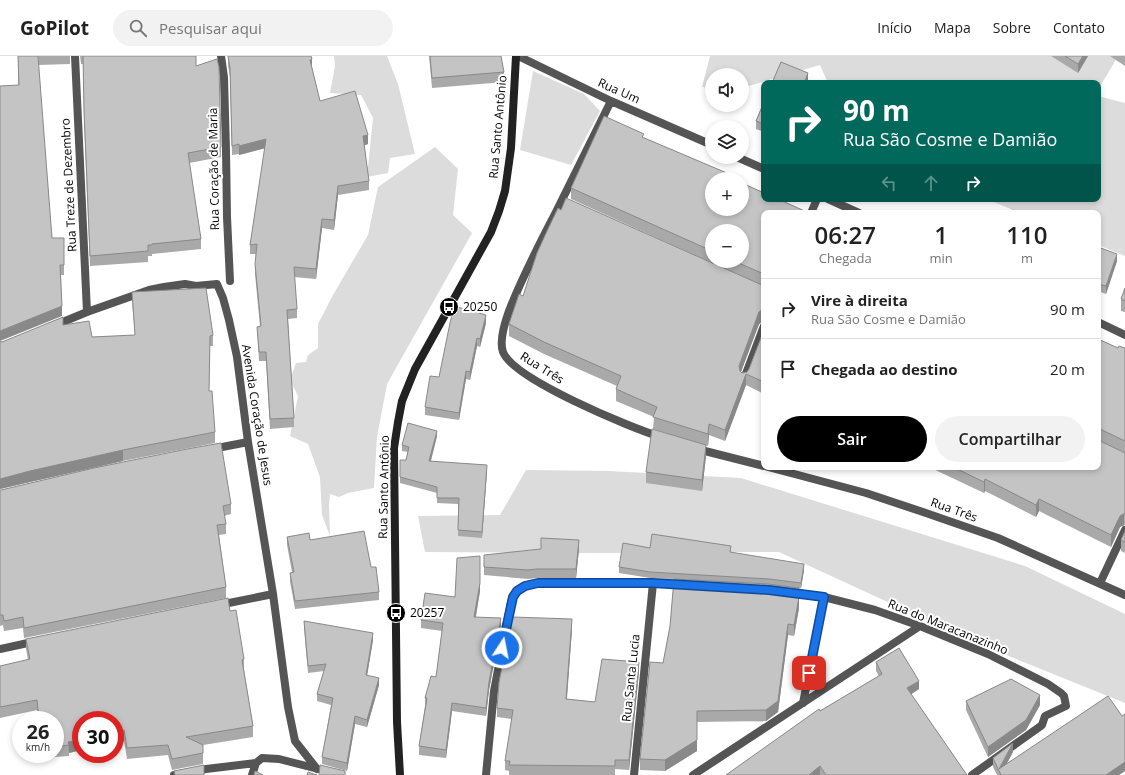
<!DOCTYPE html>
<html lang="pt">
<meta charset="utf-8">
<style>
body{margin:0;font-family:"Open Sans",sans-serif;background:#f2f2f2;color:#222;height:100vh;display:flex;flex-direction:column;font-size:15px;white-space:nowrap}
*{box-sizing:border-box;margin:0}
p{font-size:13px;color:#767676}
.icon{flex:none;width:22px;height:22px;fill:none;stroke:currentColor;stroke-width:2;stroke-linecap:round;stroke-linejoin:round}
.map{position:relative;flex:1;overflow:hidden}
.panel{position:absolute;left:761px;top:154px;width:340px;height:260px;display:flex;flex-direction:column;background:#fff;border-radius:8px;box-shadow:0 2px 6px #0003}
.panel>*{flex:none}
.hud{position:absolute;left:761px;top:24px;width:340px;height:122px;border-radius:8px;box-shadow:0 2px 6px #0003;background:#00695c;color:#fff;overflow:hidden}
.tools{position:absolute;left:705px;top:12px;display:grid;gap:8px}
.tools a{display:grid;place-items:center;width:44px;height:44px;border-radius:50%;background:#fff;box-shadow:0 2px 6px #0003;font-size:20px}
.speed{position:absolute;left:12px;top:655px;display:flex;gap:8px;font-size:20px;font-weight:700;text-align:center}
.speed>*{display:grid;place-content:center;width:52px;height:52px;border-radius:50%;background:#fff;box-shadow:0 2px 6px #0003;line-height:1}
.speed small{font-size:10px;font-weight:400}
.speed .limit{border:6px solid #d22;background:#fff;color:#111}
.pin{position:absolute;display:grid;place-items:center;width:34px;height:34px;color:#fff;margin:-17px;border-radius:8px;box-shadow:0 2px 6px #0006}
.me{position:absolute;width:44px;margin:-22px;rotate:11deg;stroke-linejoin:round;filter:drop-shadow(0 0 3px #0008)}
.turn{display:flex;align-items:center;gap:14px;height:84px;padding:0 16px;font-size:18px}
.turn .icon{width:52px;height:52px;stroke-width:2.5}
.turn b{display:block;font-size:28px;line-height:34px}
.lanes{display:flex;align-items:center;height:38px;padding:0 16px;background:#0003;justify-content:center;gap:20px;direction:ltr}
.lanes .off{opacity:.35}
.eta{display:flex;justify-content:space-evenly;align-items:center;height:68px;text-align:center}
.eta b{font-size:24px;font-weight:600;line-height:28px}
.cta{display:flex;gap:8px;margin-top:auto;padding:8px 16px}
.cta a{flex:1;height:46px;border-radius:24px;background:#000;color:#fff;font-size:16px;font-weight:600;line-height:46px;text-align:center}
.cta a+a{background:#f2f2f2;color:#222}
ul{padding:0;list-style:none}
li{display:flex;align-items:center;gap:12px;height:60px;padding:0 16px;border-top:1px solid #e0e0e0}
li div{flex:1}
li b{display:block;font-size:15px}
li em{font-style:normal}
header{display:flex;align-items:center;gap:24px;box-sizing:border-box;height:56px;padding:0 20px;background:#fff;border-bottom:1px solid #e0e0e0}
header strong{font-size:19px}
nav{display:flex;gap:22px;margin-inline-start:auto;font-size:14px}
.search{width:280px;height:36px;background:#f2f2f2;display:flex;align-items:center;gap:10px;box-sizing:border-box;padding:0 14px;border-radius:22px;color:#767676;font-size:15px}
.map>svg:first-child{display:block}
</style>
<header>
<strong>GoPilot</strong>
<div class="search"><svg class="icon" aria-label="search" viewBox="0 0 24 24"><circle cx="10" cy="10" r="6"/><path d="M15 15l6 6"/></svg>Pesquisar aqui</div>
<nav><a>Início</a><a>Mapa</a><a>Sobre</a><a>Contato</a></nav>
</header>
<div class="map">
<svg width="1125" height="719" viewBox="0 0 1125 719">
<rect width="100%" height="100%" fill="#fff"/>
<path fill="#dcdcdc" d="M334 0H387L398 28 415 98 390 102 388 117 367 121 373 62 361 39 330 37 335 10Z
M710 0H1118L1098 34V27H828L820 9 742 32V19H712V32L702 31Z
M533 15 584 38 600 55 571 109 520 94Z
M1098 40 1125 47V200L1098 189V157H1020L987 143H1098Z
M435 91 458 113 453 159 472 177 387 328 377 381 374 432 348 437 339 441 330 438 329 449 330 480 322 459 320 421 308 388 290 380 298 340 290 324 296 307 306 306 308 299 318 292V268L333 239 368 179 378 131Z
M526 414 609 415 741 422 1025 510 1125 558V647L979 588 779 496 603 497 425 496 418 460 500 459Z"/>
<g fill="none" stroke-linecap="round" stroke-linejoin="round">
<path stroke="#555" stroke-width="8" d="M75 0 87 256
M221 0 224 21 226 95 227 161 230 225
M518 0 611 45 712 89
M611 45C593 82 574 119 556 156 539 189 522 221 509 255 505 266 499 285 503 296 513 323 631 372 661 381
M737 101 764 113
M828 143 859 157
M811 157 817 143
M1098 266 1125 279
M53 270 87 256 149 234 164 231 185 228 196 230 217 228 223 242 229 264 237 301 248 386 273 538 288 651 295 685 317 713
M744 323 764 270
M212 393 248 386
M697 393 764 410
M768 411 866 437 923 456 998 482 1125 539
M1100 527 1125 474
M788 537 824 541 875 554 920 570 988 598 1048 628 1061 637 1064 640 1066 650 1045 660 1042 669 1038 672 972 719
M219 549 273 538
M0 593 37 585
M803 647 824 541
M174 719 206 713 256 707 262 702 279 703 318 713
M252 719 256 707
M486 719 494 635 511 546C517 532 524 529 537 527H653L685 529
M634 719 653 527
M693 719 920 570"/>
<path stroke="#222" stroke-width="8" d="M400 719 397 666 394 392 398 366 402 345 415 313 491 176 499 155 505 135 511 92 516 0"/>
</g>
<path fill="#a9a9a9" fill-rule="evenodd" d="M18 0H70V8L38 9 52 182H64V219H61L62 260 18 29Z
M80 0H196V10L221 91V101L189 107 201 183V193L152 198V200H148V206L90 210 84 65 83 8H81Z
M228 0 312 12 320 45 368 88 364 89 369 125V134L338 139 334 174 322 172 316 223 294 221 297 253V262L288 263 294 362V371L270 373 266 305H259L257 271 260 270 255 218 256 198H250V189L265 92 239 99V98L232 99 230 21 228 10Z
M429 0H501L504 16V26L432 32Z
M1051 0H1088L1078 17Z
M1110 0H1125V10Z
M764 46V76L756 73V65Z
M644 82 743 128 764 157V265H763L759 268 741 316 742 317 747 316 749 313 764 274V338L746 329 725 385 709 379 708 390 653 373 654 361 616 345V333L617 330 544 298 509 280V268L523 240 763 230 571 143V132ZM712 175 742 205H712Z
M1098 191 1117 205 1106 238 1098 235Z
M1125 232V256L1121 255V243Z
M132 236 213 279V290H210L209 335 215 376V387L123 405 30 426 0 433 2 286 63 269 92 281 135 279 132 246Z
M486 267 480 291 477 290 470 324 466 323 459 364 425 359V351L439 321Z
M1098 283 1118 292H1125V469L1120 471 1111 491 1039 455 1036 461 985 435 984 437 929 411H1098ZM1099 385H1100L1124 397 1123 396Z
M437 380 431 405 487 415 482 482 458 480V448L437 447V437L400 427V404H406L408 396 402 395V389Z
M706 400 702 435 646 427V416Z
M918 411H926L924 414Z
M0 434 231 448V458L224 460 226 468V478L219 479 226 531V542L24 582 23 572 4 575 3 569 0 570Z
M1125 475V502V497L1121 495V484Z
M287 481 371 511 379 536V544L295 553 290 525V517L292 516 287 489Z
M650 492 731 496 804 514 801 532H799V552L794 580 788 579 778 656 766 665 697 666V695L665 715 640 714V703L663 607 670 570 674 523 650 522 619 517V511Z
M579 493 576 522H537L528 523 484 519V499Z
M480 535 476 561 501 570 489 634 486 660 452 655 446 702 419 699V690L425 650V642L436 621 442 575 421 572V564L455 541Z
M230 555 244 603V614L253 670V681L203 689V708L172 714 168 699 127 703 124 685 115 687V664H81V694L69 697V700L41 702 40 698H55V664H38L37 654 0 662V610L28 604 26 593V583Z
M304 565 373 584 367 619 379 629 367 671 355 668 347 715 322 708V701L331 649 317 645V638L324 615 308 617 304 572Z
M572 573 567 643 595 646 639 616 629 714 615 713V719H509V715L505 714V705L512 663 497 661V652Z
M876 606 919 633 911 638 967 719H726L820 655 879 620 876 615Z
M966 645 1040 649 1026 674 988 701 966 654Z
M1125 658V715L1119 719H997L993 711V702L1013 696 1007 707 1122 660Z"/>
<path fill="#898989" d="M1083 0H1088L1078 17V8Z
M312 3V12L310 4Z
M808 17V25L807 27H804Z
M368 79V88L363 90V80Z
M266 83V92L239 99V90Z
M338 130V139L334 174V164Z
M322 163V172L316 223V213Z
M1117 198V205L1106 238V230Z
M62 250V260L0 285V275Z
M763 253V265L759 268 739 321V310L759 256Z
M486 259V267L480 291V283Z
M477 282V290L470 324V316Z
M466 315V323L459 364V357Z
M746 318V329L725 385V374Z
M709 368V379L708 390V378Z
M437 375V380L429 411V405Z
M706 389V400L702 435V424Z
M123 394V405L30 426 0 433V423L30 415Z
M487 409V415L482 482V476Z
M985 423V435L984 437V426Z
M1039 443V455L1036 461V449Z
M1124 457V469L1120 471 1111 491V479L1120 460Z
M579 484V493L576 522V513Z
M480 508V535L474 569V561Z
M804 508V514L801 532V527Z
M799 532V552L794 580V569Z
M501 562V570L489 634 486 660V652L489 626Z
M572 563V573L566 652V643Z
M788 568V579L778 656 766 665V654Z
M373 577V584L366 626V619Z
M639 606V616L629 714V704Z
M379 622V629L367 671V664Z
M919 625V633L907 641V632Z
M1040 639V649L1026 674 988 701V691Z
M452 647V655L446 702V694Z
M355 660V668L347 715V707Z
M124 674V685L115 687V676Z
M81 684V694L69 697 68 686Z
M697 684V695L665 715V704Z
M1013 687V696L1001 718 999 713Z
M1125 706V715L1119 719H1106Z
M820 710V719H809Z"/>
<path fill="#c4c4c4" stroke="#898989" d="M18 0H38L52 182H64V209H60L62 250 0 275V30L19 29Z
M83 0H196V10L217 3 219 11 221 91 188 97 201 183 152 188V189H148V195L90 200 84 54Z
M228 0H311L312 3 310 4 320 45 355 35 368 79 363 80 369 125 338 130 334 164 322 163 316 213 294 211 297 253 287 254 294 362 270 363 266 296H259L257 271 261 270 255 208 257 188 250 189 266 83 239 90V88L232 90 230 12Z
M430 0H501L504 16 432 22Z
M1065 0H1083L1078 8Z
M781 6 808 17 804 27H772Z
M764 46V68L756 65Z
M604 60 644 78 642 81 741 123H712V153H742V127L764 137V143H778L809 157H764V218L734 205H742V175H712V195L571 132Z
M566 142 762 229 764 230V253H763L759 256 739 310 740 315 742 317 747 316 749 313 764 274V326L746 318 725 374 709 368 708 378 653 361 657 351 616 333 621 320 544 286 509 268 519 238 523 240 537 197 547 175 558 152 561 154Z
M1012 154 1020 157H1011Z
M1098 191 1117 198 1106 230 1098 228Z
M206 232 213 279 210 280 209 335H212L215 376 123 394 30 415 0 423V285L2 286 63 261V269L89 265 92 281 135 279 132 236Z
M1125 232V245L1121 243Z
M454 250 486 259 480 283 477 282 470 316 466 315 459 357 425 351 430 320 439 321 450 267Z
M1098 283 1118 292 1119 290 1125 292V385L1100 373H1098Z
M408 367 437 375 429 405 487 409 482 476 458 474 459 442H437V431L400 421V404H406L409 391 402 389Z
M652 373 706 389 702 424 646 416Z
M1098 384 1123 396 1125 397V457L1120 460 1111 479 1039 443 1036 449 985 423 984 426 953 411H1098Z
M221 387 231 448 223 450 226 468 217 469 226 531 24 572 23 561 4 565 3 559H0V434H1L94 412 187 393Z
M364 475 371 511H376L379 536 295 545 290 517 294 516 287 481 309 477 310 484Z
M1125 475V486L1121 484Z
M652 478 731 490 730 496 804 508 801 527 769 523 650 516 619 511 623 487 650 492Z
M541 482 579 484 576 513H537L528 514 484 511V499L541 493Z
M480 500V527L474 561 501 562 489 626 486 652 452 647 446 694 419 690 427 642H425L431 620 436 621 443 567 421 564 425 537 455 541 457 502Z
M674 523 768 528 799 532 797 541H799L794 569 788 568 778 645 766 654 697 655V684L665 704 640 703 650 606 663 607 670 570Z
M228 542 230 555 236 554 244 603 242 604 253 670 186 681 203 689V697L172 703 168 689 127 692 124 674 115 676V664H81V684L68 686 69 689 55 691V664H39L37 644 0 651V610L30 603 26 583Z
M512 561 572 563 566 643 595 646 602 603 639 606 629 704H615V710L509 709 510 705H505L513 654 497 652 499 626Z
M304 565 373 577 366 619 379 622 367 664 355 660 347 707 322 701 333 642 317 638 326 608 308 610Z
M899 592 919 625 907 632 967 719H826L820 710 809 719H726L819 653 820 655 882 618 876 606Z
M1011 623 1040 639 1026 664 988 691 966 645Z
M1108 640 1122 660 1125 658V706L1106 719H1001L993 702 1013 687 999 713Z
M204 709V719H175L174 715Z
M320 709 345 715V719H319Z
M255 715 263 719H254Z
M308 716 317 719H307Z"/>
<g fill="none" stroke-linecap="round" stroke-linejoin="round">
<g stroke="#114b97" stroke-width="10">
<path id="route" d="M502 592 513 541 517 535 525 530 538 527H653L769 534 824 541 809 617"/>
</g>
<use href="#route" stroke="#1a73e8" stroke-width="7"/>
</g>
<defs>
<g id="bus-disc" transform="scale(1)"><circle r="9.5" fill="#000" stroke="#fff"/><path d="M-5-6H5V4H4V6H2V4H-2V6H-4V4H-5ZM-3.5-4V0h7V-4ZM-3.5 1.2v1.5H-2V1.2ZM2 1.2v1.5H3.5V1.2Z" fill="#fff"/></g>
</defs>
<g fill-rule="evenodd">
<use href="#bus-disc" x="449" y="251"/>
<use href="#bus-disc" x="396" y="557"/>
</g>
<g text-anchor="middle" stroke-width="4" stroke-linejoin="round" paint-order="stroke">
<g font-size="12" fill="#000" stroke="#fff">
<text transform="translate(619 35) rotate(24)" y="4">Rua Um</text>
<text transform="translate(498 71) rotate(-85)" y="4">Rua Santo Antônio</text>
<text transform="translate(214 113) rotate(-91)" y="4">Rua Coração de Maria</text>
<text transform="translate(69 129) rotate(-93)" y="4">Rua Treze de Dezembro</text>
<text transform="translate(542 312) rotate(32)" y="4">Rua Três</text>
<text transform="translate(257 359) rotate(81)" y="4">Avenida Coração de Jesus</text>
<text transform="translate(384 431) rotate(-89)" y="4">Rua Santo Antônio</text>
<text transform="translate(954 454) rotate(20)" y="4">Rua Três</text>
<text transform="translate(948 571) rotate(22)" y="4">Rua do Maracanazinho</text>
<text transform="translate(631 622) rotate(-84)" y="4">Rua Santa Lucia</text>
</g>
<g font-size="12" fill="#000" stroke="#fff" text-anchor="start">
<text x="463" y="255">20250</text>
<text x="410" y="561">20257</text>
</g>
</g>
</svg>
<div class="tools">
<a><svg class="icon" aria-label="sound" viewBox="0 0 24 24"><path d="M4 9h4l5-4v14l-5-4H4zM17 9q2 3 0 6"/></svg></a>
<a><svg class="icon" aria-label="layers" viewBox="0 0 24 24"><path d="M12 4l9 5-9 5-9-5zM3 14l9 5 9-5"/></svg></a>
<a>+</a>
<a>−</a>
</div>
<div class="speed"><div>26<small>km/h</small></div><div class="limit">30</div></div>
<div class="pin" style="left:809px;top:617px;background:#d93025"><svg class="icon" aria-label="arrive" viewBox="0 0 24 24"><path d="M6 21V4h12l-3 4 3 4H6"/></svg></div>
<svg class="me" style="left:502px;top:592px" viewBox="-20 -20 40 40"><circle r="17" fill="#1a73e8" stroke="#fff" stroke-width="3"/><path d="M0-11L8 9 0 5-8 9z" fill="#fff"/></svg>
<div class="hud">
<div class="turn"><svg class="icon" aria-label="right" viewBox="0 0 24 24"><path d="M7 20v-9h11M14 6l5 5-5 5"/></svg><div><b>90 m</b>Rua São Cosme e Damião</div></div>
<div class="lanes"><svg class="icon off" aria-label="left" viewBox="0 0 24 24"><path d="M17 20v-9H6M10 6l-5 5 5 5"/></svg><svg class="icon off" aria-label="ahead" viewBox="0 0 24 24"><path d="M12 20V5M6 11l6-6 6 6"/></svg><svg class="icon" aria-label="right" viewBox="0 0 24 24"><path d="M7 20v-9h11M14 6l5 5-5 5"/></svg></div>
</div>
<section class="panel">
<div class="eta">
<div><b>06:27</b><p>Chegada</p></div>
<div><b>1</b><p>min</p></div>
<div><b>110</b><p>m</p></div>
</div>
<ul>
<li><svg class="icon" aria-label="right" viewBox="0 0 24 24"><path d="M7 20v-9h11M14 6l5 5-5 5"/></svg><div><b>Vire à direita</b><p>Rua São Cosme e Damião</p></div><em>90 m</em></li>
<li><svg class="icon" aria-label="arrive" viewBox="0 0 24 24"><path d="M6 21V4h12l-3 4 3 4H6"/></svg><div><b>Chegada ao destino</b></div><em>20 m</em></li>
</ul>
<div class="cta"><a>Sair</a><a>Compartilhar</a></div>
</section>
</div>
